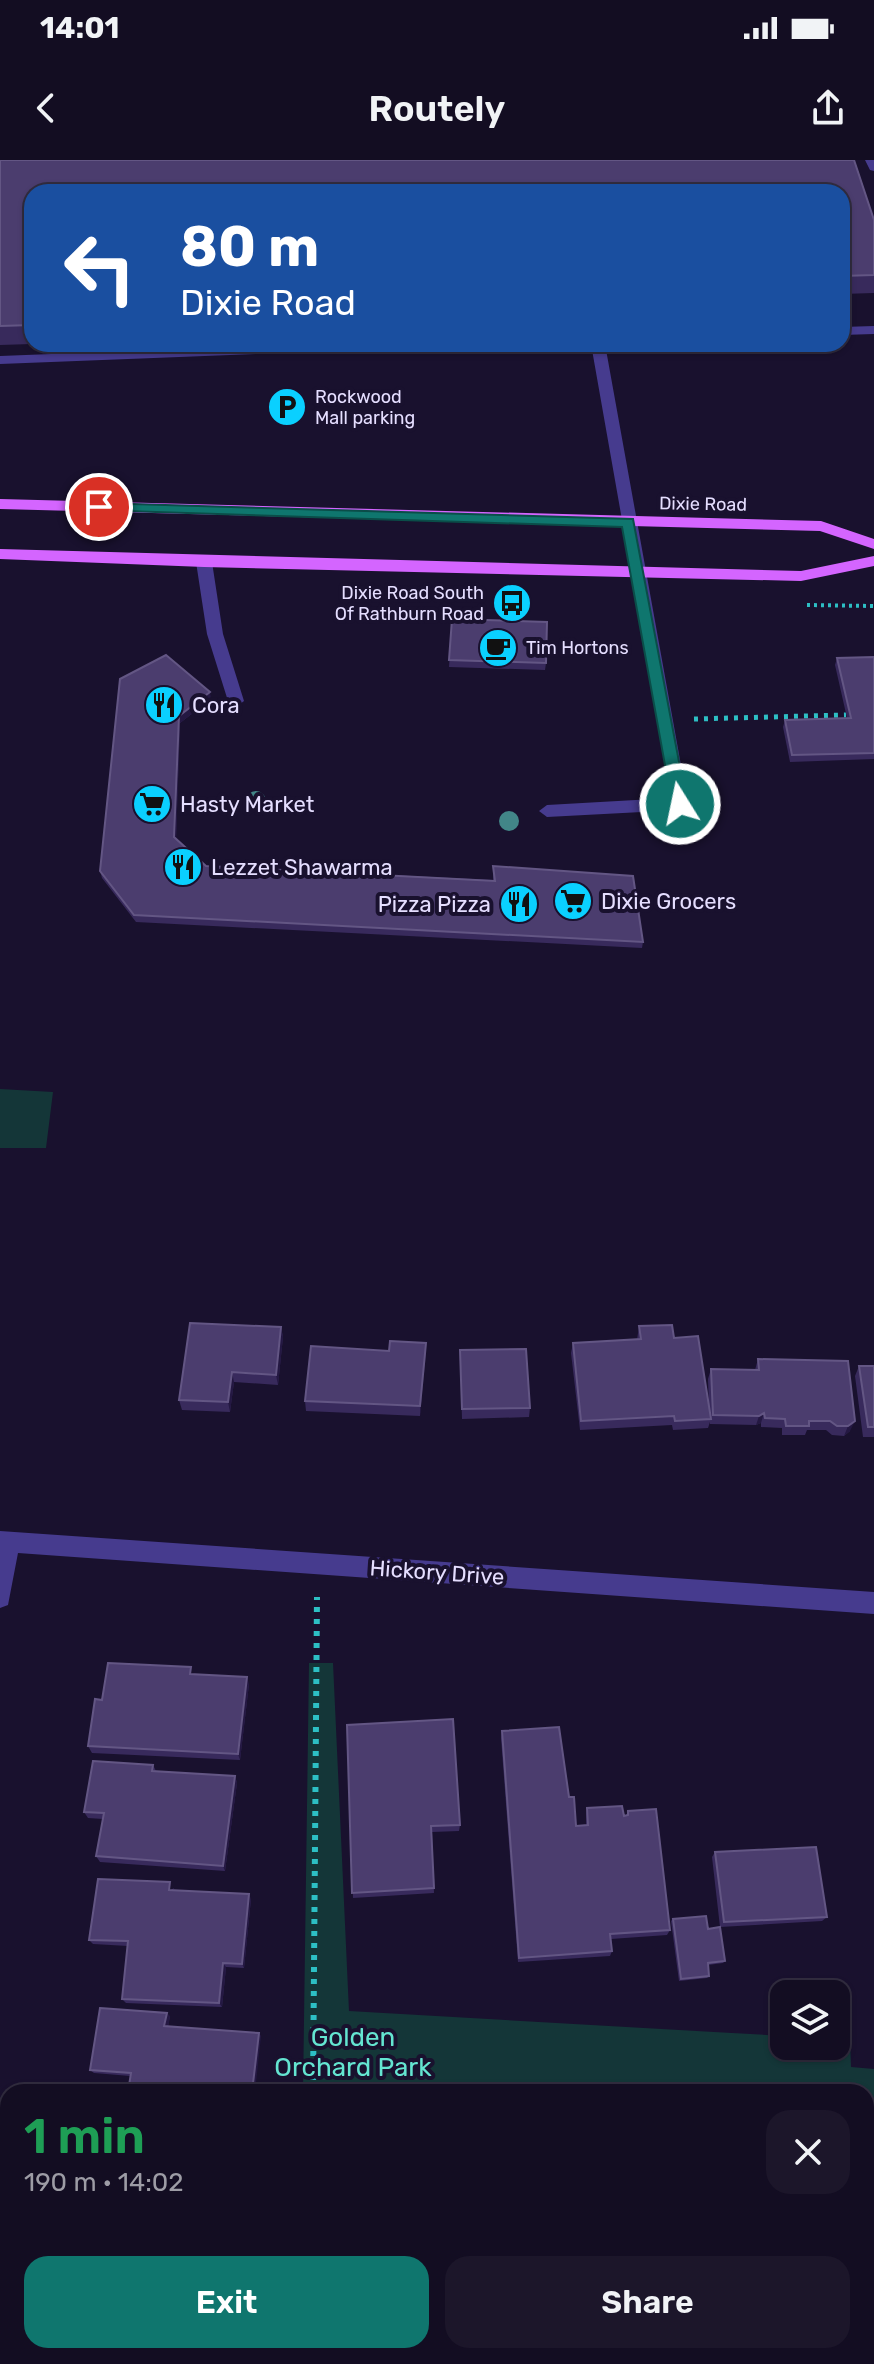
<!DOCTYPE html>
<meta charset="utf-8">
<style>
body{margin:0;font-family:Rubik,sans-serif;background:#1c162a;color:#f1f3f6;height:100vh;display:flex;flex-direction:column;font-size:30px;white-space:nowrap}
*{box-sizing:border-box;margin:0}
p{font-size:26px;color:#9d9ca5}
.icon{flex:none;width:44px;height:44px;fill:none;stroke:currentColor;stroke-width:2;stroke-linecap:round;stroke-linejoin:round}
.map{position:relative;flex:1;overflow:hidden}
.sheet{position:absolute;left:0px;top:1924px;width:874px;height:280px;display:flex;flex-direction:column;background:#130d22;border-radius:24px 24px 0 0;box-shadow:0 2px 6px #0004,0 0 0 2px #322d40}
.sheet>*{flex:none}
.guide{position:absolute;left:24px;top:24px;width:826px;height:168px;border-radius:24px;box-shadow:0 2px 6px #0004,0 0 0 2px #322d40;background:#1a4fa0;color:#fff;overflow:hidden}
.fabs{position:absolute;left:770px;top:1820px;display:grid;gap:16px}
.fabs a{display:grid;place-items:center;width:80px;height:80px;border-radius:16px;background:#130d22;box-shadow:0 2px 6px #0004,0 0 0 2px #322d40;font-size:40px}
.pin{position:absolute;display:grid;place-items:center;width:68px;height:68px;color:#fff;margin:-34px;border:4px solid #fff;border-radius:50%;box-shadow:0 2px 8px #0007}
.me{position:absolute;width:88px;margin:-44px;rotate:350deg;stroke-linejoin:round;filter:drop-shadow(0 0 6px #0008)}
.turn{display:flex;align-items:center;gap:28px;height:168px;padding:0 24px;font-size:36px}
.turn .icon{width:104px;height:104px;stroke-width:2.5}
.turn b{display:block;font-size:56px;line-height:68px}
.round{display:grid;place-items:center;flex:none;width:84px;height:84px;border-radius:24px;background:#1c162a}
.summary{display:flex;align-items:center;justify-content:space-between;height:136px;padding:0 24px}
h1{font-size:48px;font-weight:600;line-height:60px;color:#1e9e55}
.button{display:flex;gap:16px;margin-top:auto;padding:16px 24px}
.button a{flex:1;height:92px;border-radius:24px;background:#0f766e;color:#fff;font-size:32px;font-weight:600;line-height:92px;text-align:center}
.button a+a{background:#1c162a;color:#f1f3f6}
.status{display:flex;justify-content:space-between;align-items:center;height:56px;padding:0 40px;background:#130d22;direction:ltr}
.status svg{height:22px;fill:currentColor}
header{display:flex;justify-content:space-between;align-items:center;height:104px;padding:0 24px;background:#130d22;font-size:36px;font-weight:600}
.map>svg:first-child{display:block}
</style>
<div class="status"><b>14:01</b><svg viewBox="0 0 49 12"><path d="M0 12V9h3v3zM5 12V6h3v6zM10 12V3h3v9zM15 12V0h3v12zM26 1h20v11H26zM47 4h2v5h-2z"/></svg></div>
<header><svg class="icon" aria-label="back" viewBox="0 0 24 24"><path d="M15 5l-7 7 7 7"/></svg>Routely<svg class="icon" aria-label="share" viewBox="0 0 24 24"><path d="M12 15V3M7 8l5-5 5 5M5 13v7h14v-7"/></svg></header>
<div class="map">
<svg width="874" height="2204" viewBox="0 0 874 2204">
<rect width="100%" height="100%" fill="#19112e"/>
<path fill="#143638" d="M0 929 53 932 46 988H0Z
M309 1503H333L349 1851 784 1876V1886H836V1879L850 1880 851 1907 874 1909V2204H338V2196H866V1932H303Z"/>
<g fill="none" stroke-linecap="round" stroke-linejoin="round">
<path stroke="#2dbfc4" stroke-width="4" stroke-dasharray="3 4" stroke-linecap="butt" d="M807 445 874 446"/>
<path stroke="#2dbfc4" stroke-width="5" stroke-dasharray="4 6" stroke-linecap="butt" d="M694 559 846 555"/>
<path stroke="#2dbfc4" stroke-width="6" stroke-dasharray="5 7" stroke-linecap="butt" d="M313 1932 317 1437
M866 2002 874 2003"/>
<path fill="#463b8e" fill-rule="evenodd" d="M865 0H874V11L870 10Z
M874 166V174L842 175V167Z
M305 184H417L410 188 0 204V196Z
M591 184H605L688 644 680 650 547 657 539 651 547 645 671 638Z
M204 397 212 402 223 474 244 541 236 547 228 541 207 474 196 402Z
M0 1371 874 1432V1454L18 1393 8 1445 0 1448Z"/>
<path fill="#d465ff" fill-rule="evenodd" d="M0 339 821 361 874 379V389L820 371 0 349Z
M0 389 801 411 874 396V406L801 421 204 407 0 399Z"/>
</g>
<g fill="#428688">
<circle cx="256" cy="641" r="10"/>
<circle cx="509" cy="661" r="10"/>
</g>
<path fill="#382a5c" d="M0 0H854L874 60V133L842 134V32H32V184L0 185Z
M452 459 546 503 545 510 449 507Z
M874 497V599L790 602 783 567 785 560 847 558 835 505 837 498Z
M120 519 211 539 180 563 176 678 206 706 493 720V706L643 782 642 788 136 762 102 718 100 711Z
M639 1166 674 1178 709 1248 708 1219 711 1209 755 1210 758 1199 848 1201 850 1271 844 1276 832 1275 826 1270H807L805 1275H782V1268L761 1267V1263L756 1265 710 1264V1262L708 1268 673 1270 672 1265 580 1270 571 1193 573 1183 637 1180Z
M281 1167 283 1177 278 1225 234 1222 230 1252 182 1250 179 1240Z
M426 1183 420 1256 306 1251 305 1241 389 1191Z
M460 1190 530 1248 529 1257 462 1259Z
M859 1206H874V1277H863L855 1216Z
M194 1515 249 1524 240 1600 92 1593 88 1586 102 1540Z
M347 1565 460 1665 459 1671 432 1672 434 1733 353 1738Z
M502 1571 569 1637 576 1666 586 1665V1654L587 1648 624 1656H626L628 1651 670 1770 667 1775 611 1779 612 1791 610 1796 518 1802 501 1578Z
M153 1605 156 1611 235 1616 237 1623 225 1711 100 1702 96 1696 103 1659 88 1658 84 1652Z
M715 1692 827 1757 822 1761 720 1767 712 1697Z
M174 1728 173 1730 251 1739 244 1808 226 1807 222 1847 126 1843 122 1839 128 1786 93 1784 89 1780Z
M673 1759 708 1769 725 1801 723 1803 708 1805 709 1816 707 1818 679 1821 671 1761Z
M170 1856 168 1866 261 1876 130 1916 94 1913 90 1910Z"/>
<path fill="#241842" d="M210 532 211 539 180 563 176 684 174 677 179 556Z
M281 1167 283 1177 278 1225 276 1215Z
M426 1183V1193L420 1256V1246Z
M232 1212 234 1222 230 1252 228 1242Z
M764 1253 761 1263 756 1265 759 1256Z
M855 1261 850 1271 844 1276 848 1266Z
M247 1517 249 1524 240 1600 238 1594Z
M235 1616 237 1623 225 1711 223 1706Z
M249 1734 251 1739 244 1808 242 1804Z
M223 1803 226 1807 222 1847 219 1843Z
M167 1853 170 1856 168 1869 164 1866Z
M259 1873 261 1876 255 1932H252Z"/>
<path fill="#4b3d6e" stroke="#635684" stroke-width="2" d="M0 0H854L874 60V115L842 116V32H32V165L0 166Z
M452 459 547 462 546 503 449 500Z
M166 495 210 532 179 556 174 677 206 706 495 721 493 706 633 716 643 782 134 755 100 711 120 519Z
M874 497V593L792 595 785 560 851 558 837 498Z
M190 1163 281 1167 276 1215 232 1212 228 1242 179 1240Z
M672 1165 674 1178 698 1176 711 1259 675 1261 674 1256 581 1261 573 1183 641 1179 639 1166Z
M390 1181 426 1183 420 1246 305 1241 311 1186 389 1191Z
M526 1189 530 1248 462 1249 460 1190Z
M758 1199 848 1201 855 1261 848 1266H837L830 1261H809V1266H786L785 1259 765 1258 764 1253 759 1256 713 1255 711 1209 759 1210Z
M859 1206H874V1267H868Z
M108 1503 191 1507 190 1514 247 1517 238 1594 88 1586 95 1539 102 1540Z
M453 1559 460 1665 431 1666 434 1728 352 1733 347 1565Z
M559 1567 569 1637H574L576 1666 588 1665 587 1648 622 1646 624 1656 628 1655V1651L656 1649 670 1770 610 1774 612 1791 519 1798 502 1571Z
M93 1601 153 1605 152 1611 235 1616 223 1706 96 1696 104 1653 84 1652Z
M816 1687 827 1757 724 1762 715 1692Z
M98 1719 170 1722 169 1730 249 1734 242 1804 223 1803 219 1843 122 1839 128 1781 89 1780Z
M706 1756 708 1769 720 1767 725 1801 708 1803 709 1816 681 1819 673 1759Z
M100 1848 167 1853 164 1866 259 1873 252 1932H128L131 1913 90 1910Z
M84 2196H260L259 2204H83Z"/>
<path fill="#0f766e" stroke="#0a4d48" stroke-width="2" d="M99 343 633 359 687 644 680 650 672 644 622 367 94 350 92 347Z"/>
<defs>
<g id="parking-disc" transform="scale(2)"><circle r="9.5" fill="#0ad0ff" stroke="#19112e"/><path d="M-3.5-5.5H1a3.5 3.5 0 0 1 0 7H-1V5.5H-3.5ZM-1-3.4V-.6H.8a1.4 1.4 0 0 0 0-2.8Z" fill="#111"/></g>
<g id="bus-disc" transform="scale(2)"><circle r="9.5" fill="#0ad0ff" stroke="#19112e"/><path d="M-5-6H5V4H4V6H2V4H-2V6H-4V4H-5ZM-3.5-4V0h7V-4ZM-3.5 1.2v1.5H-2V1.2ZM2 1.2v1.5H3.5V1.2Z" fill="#111"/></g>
<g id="cafe-disc" transform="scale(2)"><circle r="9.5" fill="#0ad0ff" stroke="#19112e"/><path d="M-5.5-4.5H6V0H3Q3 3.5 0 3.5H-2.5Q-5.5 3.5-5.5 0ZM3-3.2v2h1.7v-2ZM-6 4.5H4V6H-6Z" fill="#111"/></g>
<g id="restaurant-disc" transform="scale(2)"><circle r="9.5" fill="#0ad0ff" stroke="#19112e"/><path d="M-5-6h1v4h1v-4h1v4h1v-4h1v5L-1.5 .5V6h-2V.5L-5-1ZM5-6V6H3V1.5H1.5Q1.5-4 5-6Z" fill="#111"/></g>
<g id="supermarket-disc" transform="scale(2)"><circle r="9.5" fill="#0ad0ff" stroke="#19112e"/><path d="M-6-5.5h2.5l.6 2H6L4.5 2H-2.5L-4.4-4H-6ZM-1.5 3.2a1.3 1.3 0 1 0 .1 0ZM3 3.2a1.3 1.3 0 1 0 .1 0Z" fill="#111"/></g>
</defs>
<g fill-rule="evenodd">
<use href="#parking-disc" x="287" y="247"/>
<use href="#bus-disc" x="512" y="443"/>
<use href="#cafe-disc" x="498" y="488"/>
<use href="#restaurant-disc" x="164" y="545"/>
<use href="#supermarket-disc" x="152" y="644"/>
<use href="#restaurant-disc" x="183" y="707"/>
<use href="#supermarket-disc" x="573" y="741"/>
<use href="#restaurant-disc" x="519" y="744"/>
</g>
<g text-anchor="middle" stroke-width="8" stroke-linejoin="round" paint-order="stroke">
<g font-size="18" fill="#e5deff" stroke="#19112e" text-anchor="start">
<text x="315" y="243">Rockwood<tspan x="315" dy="21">Mall parking</tspan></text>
<text x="484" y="439" text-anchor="end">Dixie Road South<tspan x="484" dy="21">Of Rathburn Road</tspan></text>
<text x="526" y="494">Tim Hortons</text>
</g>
<g font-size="18" fill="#e5deff" stroke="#19112e">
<text transform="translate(703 344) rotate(1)" y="6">Dixie Road</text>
</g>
<g font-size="22" fill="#e5deff" stroke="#19112e" text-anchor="start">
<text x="192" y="553">Cora</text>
<text x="180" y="652">Hasty Market</text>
<text x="211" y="715">Lezzet Shawarma</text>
<text x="601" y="749">Dixie Grocers</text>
<text x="491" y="752" text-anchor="end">Pizza Pizza</text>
</g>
<g font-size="22" fill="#e5deff" stroke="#19112e">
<text transform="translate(437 1412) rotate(4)" y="8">Hickory Drive</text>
</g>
<g font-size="26" fill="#64e5d1" stroke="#19112e">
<text x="353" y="1886">Golden<tspan x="353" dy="30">Orchard Park</tspan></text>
</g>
</g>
</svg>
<div class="fabs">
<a><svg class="icon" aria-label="layers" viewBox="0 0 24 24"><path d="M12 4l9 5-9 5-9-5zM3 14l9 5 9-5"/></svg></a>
</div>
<div class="pin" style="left:99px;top:347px;background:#d93025"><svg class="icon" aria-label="arrive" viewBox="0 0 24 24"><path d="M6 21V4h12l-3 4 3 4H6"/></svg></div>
<svg class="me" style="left:680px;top:644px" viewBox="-20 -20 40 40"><circle r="17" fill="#0f766e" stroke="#fff" stroke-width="3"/><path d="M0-11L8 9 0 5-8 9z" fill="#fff"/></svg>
<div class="guide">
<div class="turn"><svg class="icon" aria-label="left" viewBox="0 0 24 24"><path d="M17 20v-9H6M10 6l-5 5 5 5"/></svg><div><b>80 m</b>Dixie Road</div></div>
</div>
<section class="sheet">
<div class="summary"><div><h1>1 min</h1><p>190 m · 14:02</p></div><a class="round"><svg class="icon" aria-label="close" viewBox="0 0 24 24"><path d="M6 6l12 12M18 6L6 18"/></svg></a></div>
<div class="button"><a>Exit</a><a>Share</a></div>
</section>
</div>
